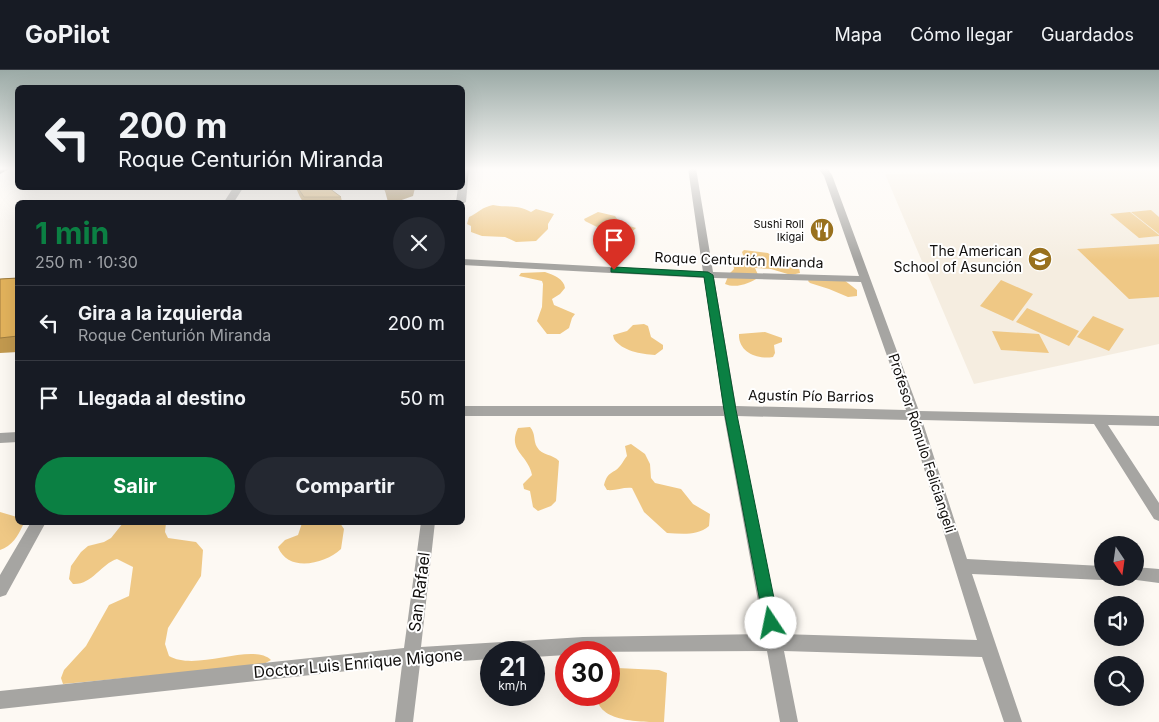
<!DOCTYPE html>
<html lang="es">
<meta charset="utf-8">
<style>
body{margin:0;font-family:Inter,sans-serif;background:#242831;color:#f1f3f6;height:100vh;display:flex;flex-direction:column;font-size:19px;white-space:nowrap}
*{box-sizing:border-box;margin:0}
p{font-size:16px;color:#9ea1a6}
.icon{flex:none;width:28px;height:28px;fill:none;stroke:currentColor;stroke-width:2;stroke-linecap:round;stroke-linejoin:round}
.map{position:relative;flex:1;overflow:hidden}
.drawer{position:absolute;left:15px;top:130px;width:450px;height:325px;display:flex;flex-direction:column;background:#171b24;border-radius:8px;box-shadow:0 5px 20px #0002}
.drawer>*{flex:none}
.top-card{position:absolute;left:15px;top:15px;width:450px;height:105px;border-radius:8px;box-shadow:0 5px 20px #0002;background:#171b24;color:#f1f3f6;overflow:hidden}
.needle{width:32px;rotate:167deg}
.controls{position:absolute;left:1094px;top:466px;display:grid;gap:10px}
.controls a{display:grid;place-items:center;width:50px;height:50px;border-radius:50%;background:#171b24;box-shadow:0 5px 20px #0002;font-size:25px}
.speed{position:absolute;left:480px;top:571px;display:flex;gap:10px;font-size:25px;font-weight:700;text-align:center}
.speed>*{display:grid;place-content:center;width:65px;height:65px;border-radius:50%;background:#171b24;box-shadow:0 5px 20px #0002;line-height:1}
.speed small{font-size:12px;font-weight:400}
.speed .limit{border:8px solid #d22;background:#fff;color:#111}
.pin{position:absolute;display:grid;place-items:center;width:42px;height:42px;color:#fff;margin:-51px -21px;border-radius:50% 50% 50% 0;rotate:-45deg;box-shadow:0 0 5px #0007}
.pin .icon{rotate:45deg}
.me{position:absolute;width:55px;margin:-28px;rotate:349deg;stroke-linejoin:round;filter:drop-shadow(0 0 4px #0008)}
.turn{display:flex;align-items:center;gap:18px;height:105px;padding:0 20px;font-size:22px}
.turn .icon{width:65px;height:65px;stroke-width:2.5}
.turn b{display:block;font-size:35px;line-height:42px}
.round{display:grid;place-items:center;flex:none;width:52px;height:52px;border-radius:26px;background:#242831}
.summary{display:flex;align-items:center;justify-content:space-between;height:85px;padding:0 20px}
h1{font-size:30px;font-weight:700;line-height:38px;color:#0b8043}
.action{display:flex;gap:10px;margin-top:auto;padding:10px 20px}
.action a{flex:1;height:58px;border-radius:30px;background:#0b8043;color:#fff;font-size:20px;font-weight:700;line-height:58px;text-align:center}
.action a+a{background:#242831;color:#f1f3f6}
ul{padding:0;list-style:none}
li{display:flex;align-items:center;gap:15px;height:75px;padding:0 20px;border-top:1px solid #363941}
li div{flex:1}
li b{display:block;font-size:19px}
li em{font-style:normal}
header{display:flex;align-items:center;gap:30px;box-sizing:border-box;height:70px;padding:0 25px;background:#171b24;border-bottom:1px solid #363941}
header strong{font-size:24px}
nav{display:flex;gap:28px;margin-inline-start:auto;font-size:18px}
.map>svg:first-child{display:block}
</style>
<header>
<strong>GoPilot</strong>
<nav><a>Mapa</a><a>Cómo llegar</a><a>Guardados</a></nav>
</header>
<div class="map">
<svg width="1159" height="652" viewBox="0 0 1159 652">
<rect width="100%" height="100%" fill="#fdf9f3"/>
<path fill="#f5ede0" d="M1016 98H1159V274L974 314 885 104 963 103Z"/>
<path fill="#efc885" d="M493 135C507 138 518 134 531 142L536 139 554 144 548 154V159L536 171 516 172 505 167 482 166 471 162V156L467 154 469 147C478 143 482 137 493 135Z
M1151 140 1159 147V164L1131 142Z
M598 142 615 146 620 153 636 158C627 168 614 165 602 163L599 158 585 151 584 149Z
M1130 142 1159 165V166L1139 168 1110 144Z
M1159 174V227L1129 229 1077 179Z
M744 180 768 183 779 193 799 198 800 203 791 205 771 199 755 198 759 207C751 213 736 219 725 214L729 204 734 199 733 191 744 188 742 182Z
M545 202C554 205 564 209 565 218L560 224 552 229 554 235 575 244 572 248 569 258 560 264H547L537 251 542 237 543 214 542 211 519 206 521 203Z
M810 208 844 210 857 220V226L848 227 829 219 810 213 808 211Z
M1001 210 1033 224 1013 251 980 236Z
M1027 238 1079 261 1069 276 1016 252Z
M1093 246 1124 259 1109 281 1077 267Z
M644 254 648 256 651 267 663 275V279L655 285C641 284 622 281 614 269L613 265 627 261 633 255Z
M992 261 1039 264 1049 283 1001 280Z
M765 262 782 268V272L774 275 775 283 773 287C757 290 738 282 739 264Z
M530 357C536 364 533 371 537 377 542 386 553 384 559 391L556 431 551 436 538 441 533 437 530 421 524 419 523 414 532 405C528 384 507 381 518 358Z
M631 374 645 384 650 394 651 408 655 413 681 419 693 434 710 444 709 456C697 466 682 464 667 463L644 442 632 418C623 417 616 421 607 420L604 415C608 400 614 404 620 396 623 393 624 389 627 386L625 376Z
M0 442 17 447 18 452 22 453 23 455C18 466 12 476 0 480Z
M123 453H166L165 462 168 468 196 472 203 480 201 506 168 558 165 574 169 586C197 602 252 572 271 590L262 595 63 614 61 608 64 600 86 576 109 535 129 526 133 497 117 489C101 494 92 515 73 514L69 509 71 496 81 482 88 476 104 472 111 468Z
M302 453H340L344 459 341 479C325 494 288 503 278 477L285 470 298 465Z
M617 598 659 600 667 603 664 652C641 652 596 652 597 625H609V604Z"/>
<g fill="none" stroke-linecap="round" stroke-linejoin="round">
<path fill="#a6a5a2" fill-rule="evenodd" d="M462 98H469L466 132 462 134V132H456L458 118H462Z
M688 98H696L713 202 859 206 824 106 818 98H827L832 105 919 341 1159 346V356L1108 355 1159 433V451L1154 449 1094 354 922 350 967 489 1102 496V508H1108L1102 510 972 504 1022 652H1004L982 587 784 581 798 652H780L767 581 566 582V585L534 587V582H491V589L420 594 413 652H395L402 595 0 639V621L404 578 421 452H435L421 577 583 567 764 564 724 346H462V336H723L704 208 462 195V189L703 202ZM714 208 861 212 906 340 736 336ZM737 346 909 350 977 570 781 564Z
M18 362V372L0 373V363Z
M31 452H46L6 525 0 527V505Z
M1135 497 1159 499V513L1129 509V508H1135Z"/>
<path fill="#a6a5a2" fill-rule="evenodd" d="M233 118H243L234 132H224Z"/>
<path fill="#625f5a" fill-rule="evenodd" d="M0 98H11L0 104Z"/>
</g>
<path fill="#c39a4f" d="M296 118H329L341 127 342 132H303L300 127Z
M18 208V282L0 283V209Z"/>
<path fill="#9f7d40" d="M395 118H415L413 126 396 132H388L385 121Z"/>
<path fill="#e3b35c" stroke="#9f7d40" d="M298 118H329L341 127H304Z
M386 118H395L385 121Z
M18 208V266L0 268V209Z"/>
<linearGradient id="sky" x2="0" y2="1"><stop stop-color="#9baaa6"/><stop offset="0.52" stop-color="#fefcfa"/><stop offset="1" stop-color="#fefcfa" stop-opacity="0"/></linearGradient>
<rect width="1159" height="190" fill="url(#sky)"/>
<path fill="#0b8043" stroke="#07532c" d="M614 197 708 202 713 205 736 340 779 553 776 558 771 560 766 558 764 553 724 340 704 207 611 202V198Z"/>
<defs>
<g id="restaurant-disc" transform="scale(1.25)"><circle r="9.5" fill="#99711e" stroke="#fff"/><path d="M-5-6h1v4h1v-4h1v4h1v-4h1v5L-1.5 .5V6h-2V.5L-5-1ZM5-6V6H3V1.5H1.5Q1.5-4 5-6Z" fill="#fff"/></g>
<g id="school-disc" transform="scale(1.25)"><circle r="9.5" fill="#99711e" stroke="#fff"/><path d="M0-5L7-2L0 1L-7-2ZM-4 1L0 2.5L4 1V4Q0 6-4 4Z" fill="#fff"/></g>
</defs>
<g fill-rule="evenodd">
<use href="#restaurant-disc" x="822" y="160"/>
<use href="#school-disc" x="1040" y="189"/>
</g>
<g text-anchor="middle" stroke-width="4" stroke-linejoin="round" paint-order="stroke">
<g font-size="11" fill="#100e0c" stroke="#fff" text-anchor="end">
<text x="804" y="158">Sushi Roll<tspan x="804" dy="13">Ikigai</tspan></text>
</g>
<g font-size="14" fill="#100e0c" stroke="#fff" text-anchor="end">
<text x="1022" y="186">The American<tspan x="1022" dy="16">School of Asunción</tspan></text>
</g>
<g font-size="14" fill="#100e0c" stroke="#fff">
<text transform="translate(739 190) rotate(2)" y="5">Roque Centurión Miranda</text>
<text transform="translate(811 326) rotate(1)" y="5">Agustín Pío Barrios</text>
<text transform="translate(922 373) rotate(72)" y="5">Profesor Rómulo Feliciangeli</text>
</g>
<g font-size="16" fill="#100e0c" stroke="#fff">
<text transform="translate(419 522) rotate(-83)" y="6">San Rafael</text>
<text transform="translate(358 593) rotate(-5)" y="6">Doctor Luis Enrique Migone</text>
</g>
</g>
</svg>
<div class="controls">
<a><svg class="needle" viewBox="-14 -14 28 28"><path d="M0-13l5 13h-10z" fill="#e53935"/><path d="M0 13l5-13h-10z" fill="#9ea1a6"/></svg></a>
<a><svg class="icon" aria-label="sound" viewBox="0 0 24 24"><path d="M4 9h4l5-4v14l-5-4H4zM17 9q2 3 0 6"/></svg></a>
<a><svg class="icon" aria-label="search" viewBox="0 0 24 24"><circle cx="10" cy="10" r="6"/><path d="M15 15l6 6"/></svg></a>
</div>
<div class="speed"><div>21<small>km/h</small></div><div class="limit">30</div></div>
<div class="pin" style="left:614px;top:200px;background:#d93025"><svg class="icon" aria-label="arrive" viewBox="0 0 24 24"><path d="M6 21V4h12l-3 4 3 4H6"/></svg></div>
<svg class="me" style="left:771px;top:553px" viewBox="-20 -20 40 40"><circle r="19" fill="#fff"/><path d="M0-13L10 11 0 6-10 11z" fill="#0b8043"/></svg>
<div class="top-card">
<div class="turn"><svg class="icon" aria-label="left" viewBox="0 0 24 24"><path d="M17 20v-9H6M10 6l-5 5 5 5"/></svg><div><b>200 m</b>Roque Centurión Miranda</div></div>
</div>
<section class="drawer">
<div class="summary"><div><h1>1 min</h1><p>250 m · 10:30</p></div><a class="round"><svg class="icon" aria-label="close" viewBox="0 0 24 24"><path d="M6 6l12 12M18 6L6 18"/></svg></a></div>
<ul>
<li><svg class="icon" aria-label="left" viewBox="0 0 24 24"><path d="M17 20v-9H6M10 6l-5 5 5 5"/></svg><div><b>Gira a la izquierda</b><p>Roque Centurión Miranda</p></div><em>200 m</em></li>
<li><svg class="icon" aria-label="arrive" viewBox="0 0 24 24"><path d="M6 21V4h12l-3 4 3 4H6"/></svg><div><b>Llegada al destino</b></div><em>50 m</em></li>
</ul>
<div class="action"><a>Salir</a><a>Compartir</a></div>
</section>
</div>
